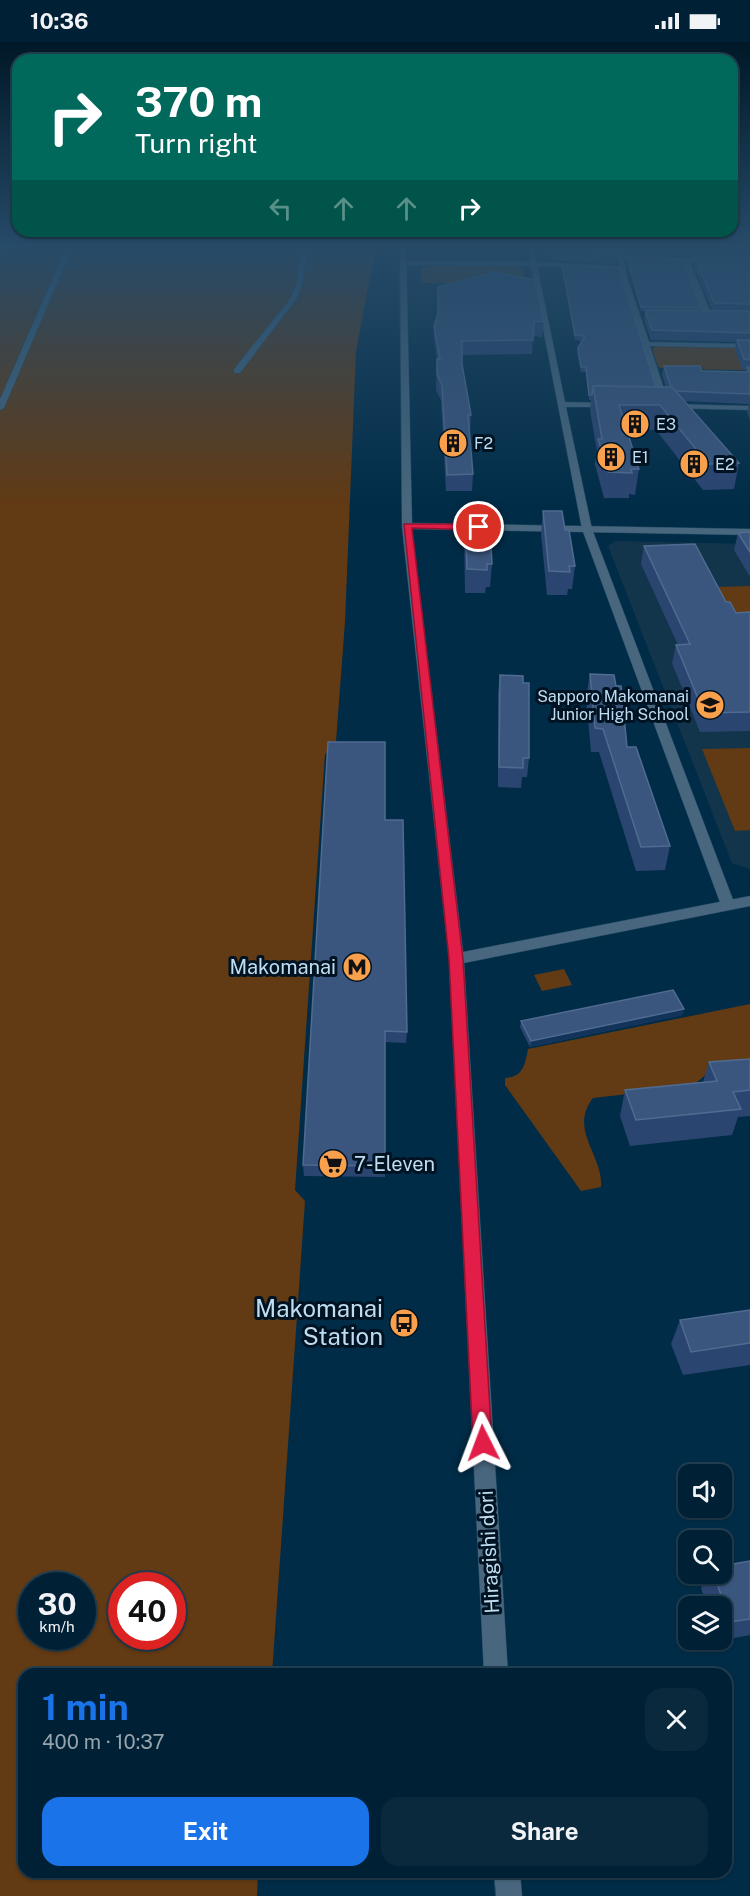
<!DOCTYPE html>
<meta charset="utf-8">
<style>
body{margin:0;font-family:"Public Sans",sans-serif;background:#0a293d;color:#f1f3f6;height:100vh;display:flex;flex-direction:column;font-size:22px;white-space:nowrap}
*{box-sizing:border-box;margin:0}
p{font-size:20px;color:#95a3ad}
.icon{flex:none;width:33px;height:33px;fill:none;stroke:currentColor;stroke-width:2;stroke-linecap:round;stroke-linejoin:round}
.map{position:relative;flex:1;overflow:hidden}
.details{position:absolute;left:18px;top:1626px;width:714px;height:210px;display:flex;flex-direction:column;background:#002135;border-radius:18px;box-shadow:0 2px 4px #0004,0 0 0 2px #223e50}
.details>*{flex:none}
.top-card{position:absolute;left:12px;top:12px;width:726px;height:183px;border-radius:18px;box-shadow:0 2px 4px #0004,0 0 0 2px #223e50;background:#00695c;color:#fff;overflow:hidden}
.buttons{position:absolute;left:678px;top:1422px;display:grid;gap:12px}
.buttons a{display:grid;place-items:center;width:54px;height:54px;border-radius:12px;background:#002135;box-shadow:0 2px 4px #0004,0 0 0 2px #223e50;font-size:30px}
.speed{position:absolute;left:18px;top:1530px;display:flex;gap:12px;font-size:30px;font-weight:700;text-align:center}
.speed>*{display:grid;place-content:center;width:78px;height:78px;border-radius:50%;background:#002135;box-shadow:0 2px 4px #0004,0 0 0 2px #223e50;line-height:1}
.speed small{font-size:15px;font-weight:400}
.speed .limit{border:9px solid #d22;background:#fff;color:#111}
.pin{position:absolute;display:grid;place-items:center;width:51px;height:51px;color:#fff;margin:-26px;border:3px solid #fff;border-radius:50%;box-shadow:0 2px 6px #0007}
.me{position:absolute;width:66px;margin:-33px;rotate:357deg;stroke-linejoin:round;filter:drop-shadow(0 0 4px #0008)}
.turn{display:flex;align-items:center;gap:21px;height:126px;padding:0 24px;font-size:27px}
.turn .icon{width:78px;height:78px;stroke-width:2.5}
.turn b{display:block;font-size:42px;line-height:51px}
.lanes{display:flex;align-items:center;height:57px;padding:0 24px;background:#0003;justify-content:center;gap:30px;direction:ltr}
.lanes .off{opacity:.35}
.round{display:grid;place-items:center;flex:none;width:63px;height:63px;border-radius:18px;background:#0a293d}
.head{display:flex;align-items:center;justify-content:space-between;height:102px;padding:0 24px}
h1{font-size:36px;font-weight:700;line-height:45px;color:#1a73e8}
.action{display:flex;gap:12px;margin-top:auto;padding:12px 24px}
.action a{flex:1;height:69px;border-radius:18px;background:#1a73e8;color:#fff;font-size:24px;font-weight:700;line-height:69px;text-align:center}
.action a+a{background:#0a293d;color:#f1f3f6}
.status{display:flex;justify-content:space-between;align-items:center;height:42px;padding:0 30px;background:#002135;direction:ltr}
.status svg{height:16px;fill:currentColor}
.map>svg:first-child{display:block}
</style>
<div class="status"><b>10:36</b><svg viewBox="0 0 49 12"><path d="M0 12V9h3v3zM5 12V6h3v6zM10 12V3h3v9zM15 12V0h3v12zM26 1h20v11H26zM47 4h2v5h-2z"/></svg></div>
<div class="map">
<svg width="750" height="1854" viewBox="0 0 750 1854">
<rect width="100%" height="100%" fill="#002c47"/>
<path fill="#12354c" d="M615 499 750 502V827L732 821 608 504Z"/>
<path fill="#623a13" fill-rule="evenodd" d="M0 204H376L356 309 345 580 336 699 332 707 325 712 295 1148 305 1159 272 1632H24V1830H258L257 1854H0ZM32 1544H82V1594H32ZM122 1544H172V1594H122Z
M427 224H516L523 226 526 242 421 241V226Z
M657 304 750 306V328L665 327 658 325 652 306Z
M750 544V572L730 573 715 545Z
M750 706V788L735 789 702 707Z
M564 927 572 943 542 949 534 933Z
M750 962V1028L708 1031 691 1045 593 1056C568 1088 604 1114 601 1145L581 1149 505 1043V1036C523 1035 525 1023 528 1007Z"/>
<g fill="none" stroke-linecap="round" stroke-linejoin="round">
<path stroke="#415559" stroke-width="4" d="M0 213 20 204"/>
<g stroke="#1f4862" stroke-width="1">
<path id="minor" d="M302 204H308L303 239 297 256 240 331H234V327L291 256 297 239Z
M527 204H533L536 220 619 224 616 204H622L624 213 750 219V223L690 220 712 274 708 276 704 274 684 220 624 217 627 235 649 300 750 302V306L650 304 669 362 750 364V368L663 366 620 228 537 224 565 360 609 361 613 363 609 365H566L592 487 735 863 733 866H723L721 863 582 487 531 224 403 223 400 221 403 219 530 220Z"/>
</g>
<g stroke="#1f4862" stroke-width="1">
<path id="tertiary" d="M67 204H73L4 366 0 368V357Z
M400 204H406L412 481 750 487V493L412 487 463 910 750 854V864L464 921 508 1632H484L449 917 402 484Z
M494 1830H520L522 1854H496Z"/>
</g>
<use href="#minor" fill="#48677e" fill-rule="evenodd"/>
<use href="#tertiary" fill="#48677e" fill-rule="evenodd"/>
</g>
<path fill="#2b4571" d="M549 204H616L617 213 616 222 551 218Z
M624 204H750V378L747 370 749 362 684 359 739 421 734 447 703 448 656 388 627 387 639 427 635 453 629 452V456H604L595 422 597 409 590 368 591 358H589L586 330H581L577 311 578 306 582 299 575 298 562 227V223L656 345H666L662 333 664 324 701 329 746 330V328L742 327 735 308 736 300 651 298 644 277 645 269H641L627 219V216L701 266V269H712L693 222 695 214 626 211Z
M438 273 544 280 542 295 533 294 532 312 462 313V322L471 373 470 389H469L473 432 472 449H446L441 358 436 348 437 317 434 298V284Z
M465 467 485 486 492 522 490 545H486L485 551H465L464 490Z
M543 469 565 488 575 524 572 547H568L567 553H547L541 492Z
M750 490V533H749L734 508 738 491Z
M644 504 726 560 736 571 750 570V689L700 690 672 621 676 603H678L641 522Z
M590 632 616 644 627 705 670 804 665 828 636 829 599 710H591L586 655Z
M500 633 529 716 527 735H522L521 746 498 745V652Z
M385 778 407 990 406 1001 385 1000V1135L304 1134 303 1123Z
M683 973 530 1005 520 985 521 979Z
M750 1017V1074L738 1075 732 1093 630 1104 620 1074 625 1048 703 1040 709 1020Z
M750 1268V1323L683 1333 671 1302 680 1278Z
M750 1519V1593L718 1599V1598H722V1564H707L701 1546 709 1532H722Z"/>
<path fill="#13345a" d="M684 967 683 973 530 1005 531 999Z"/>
<path fill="#3b567e" stroke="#506b90" stroke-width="1.5" d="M551 204H616L617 213 552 210Z
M656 204H750V209Z
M695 214 750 217V262L714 261Z
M627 216 683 218 701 266 641 265Z
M562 223 619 226 656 345 593 344 592 353H589L586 325H581L578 306 585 294 575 293Z
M494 230 535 238 544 280 534 279 533 298 462 299V322L471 373H468L473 432 447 433 442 343 437 332V317H440L434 284 438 272V245Z
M645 268 750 269V291L652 288Z
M737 298H750V318L744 317Z
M664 324H700L701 329H705L749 330 747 325H750V352L675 349 672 345H671Z
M593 344 672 345 739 421 708 422 660 363H619L639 427H631L632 431 608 430 598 397H602Z
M465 467 484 468 485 486H490L492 522H487V528L467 527Z
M543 469H562L565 488H569L575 524H569L570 530 549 529Z
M750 490V510L738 491Z
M695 502 726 560H730L736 571 750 570V670L704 671 676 603 690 602 644 504Z
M590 632 614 633 616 644H621L627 705H636L670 804 641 805 603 687 595 686Z
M500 633 523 634V641H529V716H523V726L499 725Z
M328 700H385V778H403L407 990 385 989V1124L303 1123Z
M673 948 684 967 531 999 521 979Z
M750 1017V1048L733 1050 741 1067 636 1078 625 1048 717 1039 709 1020Z
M750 1268V1301L691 1310 680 1278Z
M750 1519V1577L730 1580 714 1532H722V1524Z"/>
<linearGradient id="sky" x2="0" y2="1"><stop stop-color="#001827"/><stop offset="0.44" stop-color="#264b69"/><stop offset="1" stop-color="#264b69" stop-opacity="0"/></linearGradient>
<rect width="750" height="464" fill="url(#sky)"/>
<path fill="#e11d48" stroke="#92132f" stroke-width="1.5" d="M404 482H479L484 485 479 488 412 486 463 917 492 1401 489 1408 483 1411 476 1408 473 1401 449 917Z"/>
<defs>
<g id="building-disc" transform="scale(1.5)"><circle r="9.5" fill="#f9a04d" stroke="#001322"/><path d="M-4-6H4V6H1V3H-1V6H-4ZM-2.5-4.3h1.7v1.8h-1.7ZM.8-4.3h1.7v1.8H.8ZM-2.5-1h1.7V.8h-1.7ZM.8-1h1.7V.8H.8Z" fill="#111"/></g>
<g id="school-disc" transform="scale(1.5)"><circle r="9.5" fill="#f9a04d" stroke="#001322"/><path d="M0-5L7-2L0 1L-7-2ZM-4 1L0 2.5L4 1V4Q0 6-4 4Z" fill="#111"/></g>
<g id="metro-disc" transform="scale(1.5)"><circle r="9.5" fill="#f9a04d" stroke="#001322"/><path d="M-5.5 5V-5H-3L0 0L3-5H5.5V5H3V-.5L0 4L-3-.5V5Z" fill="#111"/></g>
<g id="supermarket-disc" transform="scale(1.5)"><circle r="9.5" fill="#f9a04d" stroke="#001322"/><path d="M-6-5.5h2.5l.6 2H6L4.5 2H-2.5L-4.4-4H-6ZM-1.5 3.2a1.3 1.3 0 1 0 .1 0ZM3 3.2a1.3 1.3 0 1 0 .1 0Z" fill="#111"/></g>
<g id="bus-disc" transform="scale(1.5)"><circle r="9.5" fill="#f9a04d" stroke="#001322"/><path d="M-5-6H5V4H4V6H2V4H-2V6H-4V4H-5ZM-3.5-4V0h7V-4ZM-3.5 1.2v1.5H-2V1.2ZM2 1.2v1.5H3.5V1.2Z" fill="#111"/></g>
</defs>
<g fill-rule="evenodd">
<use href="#building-disc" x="635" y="382"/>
<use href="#building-disc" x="453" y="401"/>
<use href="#building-disc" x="611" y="415"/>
<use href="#building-disc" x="694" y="422"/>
<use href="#school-disc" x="710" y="663"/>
<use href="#metro-disc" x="357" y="925"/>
<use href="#supermarket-disc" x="333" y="1122"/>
<use href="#bus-disc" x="404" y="1281"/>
</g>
<g text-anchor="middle" stroke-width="6" stroke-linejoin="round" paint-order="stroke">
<g font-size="16" fill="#bfdcf1" stroke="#001322" text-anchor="start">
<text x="656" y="388">E3</text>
<text x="474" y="407">F2</text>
<text x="632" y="421">E1</text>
<text x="715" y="428">E2</text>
<text x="689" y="660" text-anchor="end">Sapporo Makomanai<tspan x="689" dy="18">Junior High School</tspan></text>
</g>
<g font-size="20" fill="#bfdcf1" stroke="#001322" text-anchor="end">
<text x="336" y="932">Makomanai</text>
<text x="354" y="1129" text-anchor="start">7-Eleven</text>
</g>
<g font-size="20" fill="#bfdcf1" stroke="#001322">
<text transform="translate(489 1510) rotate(-93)" y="7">Hiragishi dori</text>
</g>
<g font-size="24" fill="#bfdcf1" stroke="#001322" text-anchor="end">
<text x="383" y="1275">Makomanai<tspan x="383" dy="28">Station</tspan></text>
</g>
</g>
</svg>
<div class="buttons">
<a><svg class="icon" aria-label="sound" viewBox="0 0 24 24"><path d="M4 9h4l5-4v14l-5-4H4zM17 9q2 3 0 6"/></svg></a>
<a><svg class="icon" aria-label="search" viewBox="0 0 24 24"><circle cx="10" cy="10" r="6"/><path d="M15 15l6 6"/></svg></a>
<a><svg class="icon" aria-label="layers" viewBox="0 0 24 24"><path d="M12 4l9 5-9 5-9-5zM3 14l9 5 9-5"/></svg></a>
</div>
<div class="speed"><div>30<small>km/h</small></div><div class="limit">40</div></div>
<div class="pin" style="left:479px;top:485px;background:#d93025"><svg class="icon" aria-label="arrive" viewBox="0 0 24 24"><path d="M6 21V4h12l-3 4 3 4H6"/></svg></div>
<svg class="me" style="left:483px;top:1401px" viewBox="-20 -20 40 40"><path d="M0-17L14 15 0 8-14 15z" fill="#e11d48" stroke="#fff" stroke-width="4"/></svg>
<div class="top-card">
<div class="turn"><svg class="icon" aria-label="right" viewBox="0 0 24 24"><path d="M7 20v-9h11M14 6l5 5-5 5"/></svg><div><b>370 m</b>Turn right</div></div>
<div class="lanes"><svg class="icon off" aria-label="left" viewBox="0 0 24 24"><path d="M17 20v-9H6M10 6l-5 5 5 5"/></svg><svg class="icon off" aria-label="ahead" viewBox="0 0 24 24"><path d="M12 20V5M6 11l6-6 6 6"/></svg><svg class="icon off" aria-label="ahead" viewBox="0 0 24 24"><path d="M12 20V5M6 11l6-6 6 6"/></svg><svg class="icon" aria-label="right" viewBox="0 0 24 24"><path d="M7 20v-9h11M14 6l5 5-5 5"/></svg></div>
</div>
<section class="details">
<div class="head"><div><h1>1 min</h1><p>400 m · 10:37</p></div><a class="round"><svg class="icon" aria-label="close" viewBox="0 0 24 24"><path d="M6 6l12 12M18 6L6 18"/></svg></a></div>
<div class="action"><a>Exit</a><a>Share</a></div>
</section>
</div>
